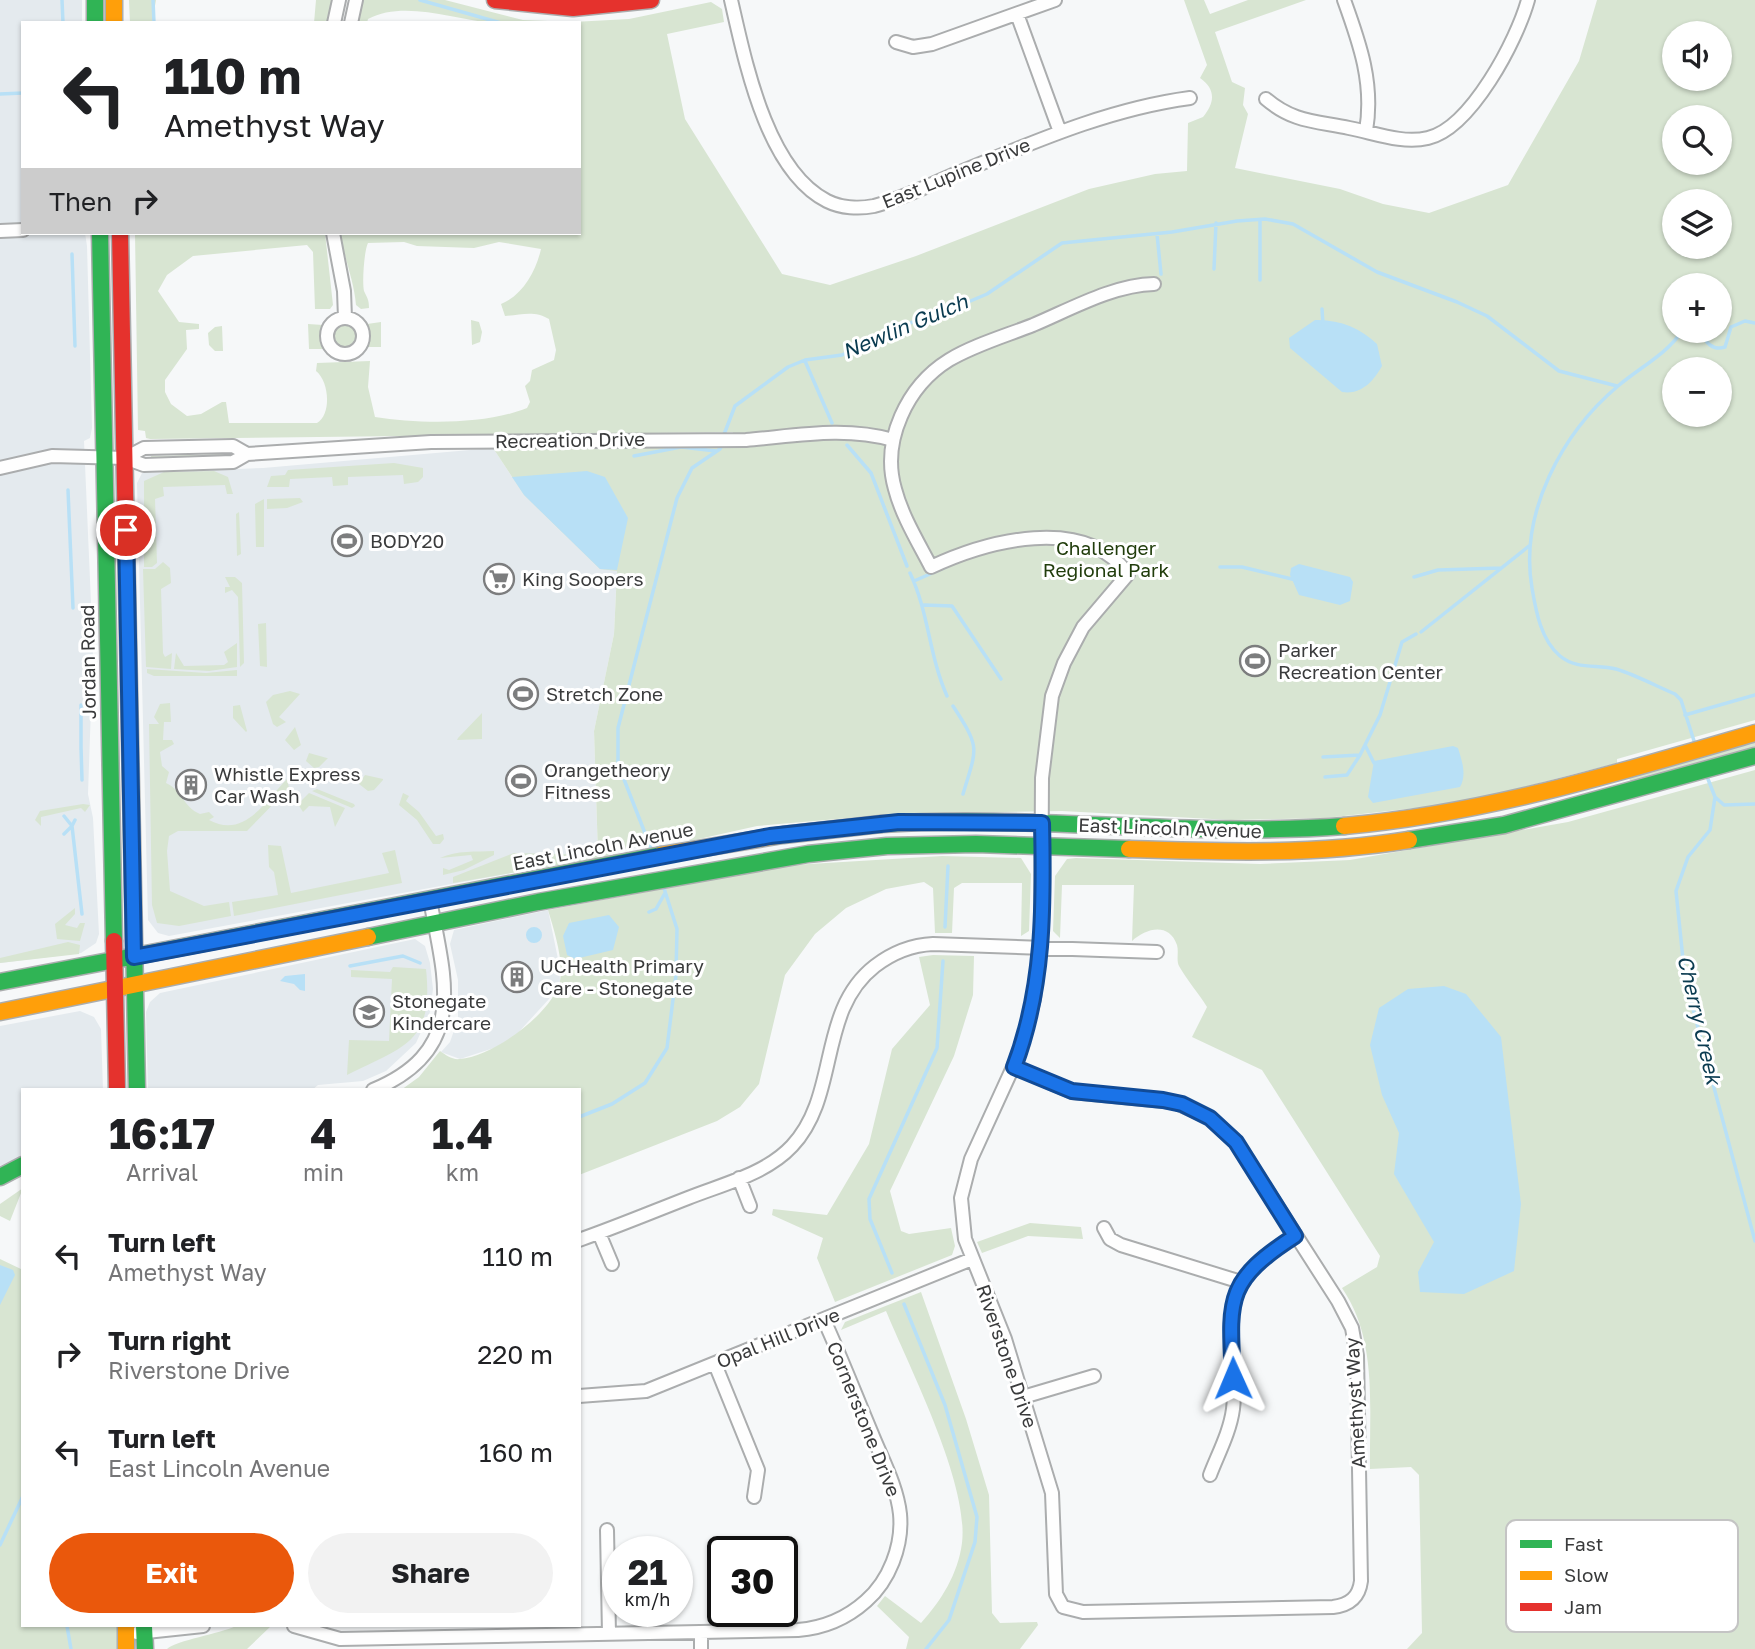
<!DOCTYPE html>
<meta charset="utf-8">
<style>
body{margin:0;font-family:"Golos Text",sans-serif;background:#f2f2f2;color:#202124;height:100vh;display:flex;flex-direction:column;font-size:26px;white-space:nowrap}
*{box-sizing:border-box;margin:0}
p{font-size:23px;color:#757577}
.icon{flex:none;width:38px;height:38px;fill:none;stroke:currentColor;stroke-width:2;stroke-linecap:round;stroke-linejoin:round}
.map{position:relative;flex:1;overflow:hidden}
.drawer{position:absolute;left:21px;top:1088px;width:560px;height:539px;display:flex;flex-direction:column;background:#fff;border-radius:0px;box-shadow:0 2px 5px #0004}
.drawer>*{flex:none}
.hud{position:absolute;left:21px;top:21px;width:560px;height:214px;border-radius:0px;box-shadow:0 2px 5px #0004;background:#fff;color:#202124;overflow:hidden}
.tools{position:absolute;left:1662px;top:21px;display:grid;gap:14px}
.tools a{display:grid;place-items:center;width:70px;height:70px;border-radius:50%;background:#fff;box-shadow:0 2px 5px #0004;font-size:35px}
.speed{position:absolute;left:602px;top:1536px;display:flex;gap:14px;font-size:35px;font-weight:700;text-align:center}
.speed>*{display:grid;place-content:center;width:91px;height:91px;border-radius:50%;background:#fff;box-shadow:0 2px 5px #0004;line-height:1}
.speed small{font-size:18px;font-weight:400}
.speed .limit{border:4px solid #111;border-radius:10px;background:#fff;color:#111}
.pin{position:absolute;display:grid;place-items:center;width:60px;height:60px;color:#fff;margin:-30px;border:4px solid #fff;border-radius:50%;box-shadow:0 2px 7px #0007}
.me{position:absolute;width:77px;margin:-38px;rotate:359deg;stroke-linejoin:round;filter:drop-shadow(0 0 5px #0008)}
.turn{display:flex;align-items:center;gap:24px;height:147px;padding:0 28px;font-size:32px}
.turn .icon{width:91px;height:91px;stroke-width:2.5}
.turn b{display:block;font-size:49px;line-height:60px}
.then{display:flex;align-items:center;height:66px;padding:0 28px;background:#0003;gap:14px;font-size:26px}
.eta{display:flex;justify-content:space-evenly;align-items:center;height:119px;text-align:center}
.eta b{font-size:42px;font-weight:700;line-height:49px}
.action{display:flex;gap:14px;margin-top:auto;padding:14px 28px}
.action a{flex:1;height:80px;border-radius:42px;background:#ea580c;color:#fff;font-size:28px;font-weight:700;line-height:80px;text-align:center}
.action a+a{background:#f2f2f2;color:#202124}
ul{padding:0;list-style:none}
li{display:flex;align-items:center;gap:21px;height:98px;padding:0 28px}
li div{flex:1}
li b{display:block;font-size:26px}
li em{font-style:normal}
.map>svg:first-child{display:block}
</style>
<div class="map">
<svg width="1755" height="1649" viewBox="0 0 1755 1649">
<rect width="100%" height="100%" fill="#f6f8f9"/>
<path fill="#e4eaee" d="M0 0H82V23H23V233H85L87 246 92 428 90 438 84 441 93 649 88 794 93 818 99 934 96 943 81 953 0 963Z
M493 448 524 495 617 570 614 634 594 731 598 857 169 936 158 933 148 920 137 483 142 473 263 468Z
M548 910 559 964 560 981 549 999 516 1035 497 1047 460 1059 441 1052 450 1042 458 1019V980L450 944 454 930Z
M415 939 425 946 430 963 433 989 430 1012 416 1043 386 1071 363 1081 318 1085 312 1090H148L146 1012 150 1002 160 993Z
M80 1011 94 1017 101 1029 103 1090H23V1155L0 1166V1026Z"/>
<path fill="#d8e5d2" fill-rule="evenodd" d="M129 0H156L152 23H130Z
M316 0H334L329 23H314Z
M361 0H445L523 20 573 22 629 19 711 2 722 9 724 22 667 34 685 119 782 274 830 285 916 256 1089 189 1155 174 1187 171 1188 123 1203 117C1215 103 1216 89 1200 78L1207 65 1184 0H1204L1210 14 1248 0H1306L1215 32 1232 82 1245 88 1243 105 1248 114 1235 168 1340 189 1383 204 1429 213 1508 185 1579 61 1597 0H1755V720L1617 759V763L1493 795 1425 807 1326 818 1231 820 1062 811 895 814 757 826 690 841 688 837 620 850 615 855 453 883V877L514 853 598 855 594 731 614 634 617 571 600 569 524 495 493 448 731 447 733 432 150 439 146 438 145 431 138 430 135 233H325L333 305 330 309H315L313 252 307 245 193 256 167 275 158 291 179 322 199 324V329L186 330 187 349 165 380V392L171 404 187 416 201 414 222 402H226L229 423H317C332 414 329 381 316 371L317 363 370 361 368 387 375 417C420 424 485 425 527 408L530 402 525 386 530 381 532 370 554 360 556 350 549 319C534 310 521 315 505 316L501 304C523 295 536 271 541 249L499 242 474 248 417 246 404 242 368 243C364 251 362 283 364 291 367 298 369 299 369 308L361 309 356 305C354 280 344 258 340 233H579V23C551 23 520 26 492 23 454 19 403 0 368 19L367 23H356ZM1675 33H1720V79H1675ZM1675 117H1720V163H1675ZM1675 201H1720V247H1675ZM1675 285H1720V331H1675ZM1675 369H1720V415H1675Z
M471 320 479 322 482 332 480 342 472 345Z
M381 322V347H368L367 324Z
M332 335a13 13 0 1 1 26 0a13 13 0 1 1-26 0Z
M308 324 323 325V349H309Z
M222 326 223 351H215L209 345 208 333 215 327Z
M228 454V456L151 457V456Z
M394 463 423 468V477L418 482 404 484 403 475 348 477V485L333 486 332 477 290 479 289 487H267L271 476 285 475 288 470Z
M214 471 228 477 233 494H227L225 485 163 487 164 496 155 499 157 563 152 567H144V481L164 472Z
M300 498 303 502 287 508 267 509V499Z
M264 499V547H256L255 504Z
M239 512 241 554 237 556 236 514Z
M163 562 170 568 171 583 161 589 163 653 165 657 172 653 171 669 146 667 143 569H155Z
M225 577H235L242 583 244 663 240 667 238 597 232 590 225 593V587H230Z
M266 623 267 667 260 666 258 624Z
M237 643V667L209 671 174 669 176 653 184 666 224 665 228 662 224 652Z
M147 669 206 673 237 670V676H154L147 673Z
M290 691 300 694 279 717 286 722 277 727 273 724 266 702 273 695Z
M170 703 171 722H164L163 740H172L174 744 160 752 162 766 169 772 166 783C183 791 183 807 200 814L209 812 214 817 209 820C244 839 265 802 287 779L289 788 247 831H178L169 836 167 851 170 891 204 906 229 902 231 916 179 926 157 923 152 905 149 724H159L154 717 160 704Z
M240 705 247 731 246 732 233 718V706Z
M482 713V739L457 740 458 738Z
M295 727 301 745 294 750 285 740Z
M1755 741V748L1631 784 1629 777Z
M309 753 327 758H328L319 767 314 768 306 761Z
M1755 770V1649H1407L1422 1633 1419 1475 1411 1467 1370 1469C1369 1408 1378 1340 1342 1288L1377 1267 1380 1256 1262 1070 1192 1037 1207 1007C1199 994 1187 980 1179 966 1176 960 1179 952 1177 945 1169 922 1146 928 1132 941L1134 885H1062L1060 938 1053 931 1055 876 1067 859 1076 858 1260 864 1350 860 1568 822Z
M365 775 383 779V780L374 790 368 791 359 784Z
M317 789 354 804 355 806 352 808 312 791Z
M309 793 345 808 335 827 330 807 309 806 303 812 298 804Z
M403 793 409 796 406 801 419 812 436 836 443 834 444 839 440 844H433L417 820 399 805Z
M83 804 90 805 85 812 81 808 41 817V826L35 820 40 811Z
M268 845 281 846 291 893 389 873 382 853 395 850 402 883 234 916 232 902 278 895 274 872 269 867Z
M494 851V855L464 870 443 875V868L449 870 473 860 471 855 440 858C457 850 476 852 494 851Z
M942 856 1021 858 1031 874 1029 931 1021 936 1022 883H962L954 888 952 933H935L933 888 924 882 886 889 846 908 815 934 785 975 759 1084 740 1107 717 1121 579 1175V1090H401L419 1077 440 1051C446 1055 452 1060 460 1059 493 1056 552 1014 560 981 564 961 554 930 548 910L793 865Z
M75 908V914L65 925 77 928 80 923H85L80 941 57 939 55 924Z
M68 942 80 945 79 954 0 963V958Z
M933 955 974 956 973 995 954 1056 890 1191 901 1231 909 1234 951 1228 955 1246 952 1255 835 1302 817 1258 823 1238 772 1215 773 1209 827 1215 869 1144 892 1049 930 1005 919 957Z
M393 967 426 969C434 1044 404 1046 347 1075L349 1040 389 1041 392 979 351 977V970L390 972Z
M23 1188 10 1221 0 1216V1204Z
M1030 1223 1081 1227 1083 1239 1028 1236 982 1253 977 1242Z
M0 1259 23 1270V1626H119V1649H0Z
M921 1292 966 1419 989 1495 992 1613 1000 1623 1037 1622 1038 1625 1020 1649H906L909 1637 877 1606 885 1596 921 1623C941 1601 958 1574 962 1543 969 1483 910 1369 886 1311L841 1330 845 1322Z
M236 1626H271L247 1649H167C177 1640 219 1634 236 1626Z"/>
<path fill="#b8e0f6" d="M1315 320C1338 319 1361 328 1377 344L1382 366C1373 382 1361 395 1342 392L1290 348 1289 338Z
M587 471 605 477 628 518 617 570 600 569 524 495 512 477Z
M1299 564 1350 577 1353 582 1350 601 1340 605 1299 595 1290 575 1291 568Z
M1453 746 1458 748C1462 761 1467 775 1460 787L1373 803 1368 797 1374 761Z
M609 915 619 927 613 950 575 959 567 955 563 936 569 923Z
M526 935a8 8 0 1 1 16 0a8 8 0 1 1-16 0Z
M305 974V991L300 990 294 984 280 981 285 976Z
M1444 986 1466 994 1501 1037 1521 1204 1514 1271 1464 1294 1420 1292 1418 1272 1434 1242 1394 1174 1399 1133 1382 1095 1370 1045 1379 1008 1408 989Z
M0 1265 13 1270 15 1275 0 1305Z"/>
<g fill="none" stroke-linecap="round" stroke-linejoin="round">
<path stroke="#b8e0f6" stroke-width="3.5" d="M62 0 63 23
M153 0 154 23
M420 0 501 23
M0 94 23 93
M1260 220V280
M1157 234 1161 274
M72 254 75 346
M1214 269 1216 223
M1322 309 1323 324
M1682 331C1667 354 1639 368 1618 386 1562 433 1519 513 1532 588 1536 612 1541 640 1560 656 1577 670 1597 664 1616 669 1636 675 1656 686 1675 694L1681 700 1695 744
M1701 331C1705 343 1713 351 1725 347L1731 327 1745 321 1755 323
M805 361 832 423
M723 437 735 406 788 367 805 360 842 355 936 311 961 305 987 294 1062 243 1172 232 1237 221 1265 219 1293 224 1377 272 1457 302 1487 316 1559 371 1617 386
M847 445 871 473 907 566
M634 456 681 447 716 451
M68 490 73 608
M1220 567H1242L1296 580
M910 573C929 613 929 656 947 696
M1414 577 1438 570 1501 568
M914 581 946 567
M924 605 952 606 1001 679
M1421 632 1529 546
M81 705V750
M953 706C981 749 977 747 963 794
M1685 715 1755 695
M1365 745 1374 763
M81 747 82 780
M1323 757 1360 755 1380 715 1402 642 1416 634
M1706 774 1715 797 1710 830 1688 857 1676 891 1685 979 1755 1241
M1325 777 1347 775 1360 755
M1715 797 1724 805 1755 804
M64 816 72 826 75 820
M72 826 82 914
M64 834 72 826
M652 851 618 764V728L677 498 692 468 720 449 722 445
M649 912 656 909 665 893
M945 927 948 866
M350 966 403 956 420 963
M579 1117 612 1104 645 1083 667 1048 676 975 677 929 663 885
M892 1273 870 1219 869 1199 937 1048 943 961
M904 1304 945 1405 977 1517 975 1542 949 1620 926 1649
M0 1545 23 1496
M67 1626 71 1649"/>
<g stroke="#abadae" stroke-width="16">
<path id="street" d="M731 0C745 60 766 170 827 201 841 208 859 209 874 206 902 199 931 184 958 173 1034 142 1108 109 1190 98
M1344 0C1360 44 1374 84 1366 131
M1017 14 1060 132
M334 23 339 0
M351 23 356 0
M896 42 913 47 932 44 1055 0
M1266 99C1293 122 1315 121 1349 128 1375 133 1402 144 1428 138 1471 128 1517 40 1528 0
M0 231 23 230
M333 233 344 291 345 318
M327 336a18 18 0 1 1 36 0a18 18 0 1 1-36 0Z
M125 458 144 448 233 446 247 454
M0 468 52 456 125 458 144 465 233 462 247 454 431 442 746 440C795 436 844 426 893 440
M1014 1067 1072 1092 1174 1102 1210 1118 1236 1142 1338 1301 1352 1328 1357 1356 1361 1581C1359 1597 1350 1605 1333 1607L1083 1612 1063 1607 1056 1594 1052 1493 1005 1339 965 1239 961 1198 971 1159 1019 1054 1034 999 1041 936 1042 778 1052 696 1064 663 1083 627 1128 574C1084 514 987 541 931 567 918 542 902 516 895 489 881 441 907 386 949 360 974 345 1005 336 1033 325 1071 309 1113 285 1154 284
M373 1090C469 1050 445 980 430 900
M739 1178 750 1206
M1104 1228 1110 1239 1121 1245 1241 1282
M599 1233 612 1264
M579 1240C616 1227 652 1212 688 1198 723 1184 766 1174 792 1146 840 1095 817 1011 875 966 892 953 912 945 933 944L1157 952
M715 1364 758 1470 754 1497
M579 1396 646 1391 972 1259
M1023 1397 1094 1376
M1210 1475C1218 1454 1230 1432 1233 1409 1235 1395 1233 1380 1232 1365 1229 1293 1233 1275 1295 1236
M607 1530 609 1634
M294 1626 340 1639 798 1630C823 1628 847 1618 866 1601 889 1581 903 1546 900 1514 897 1486 882 1459 872 1434 856 1396 841 1357 824 1320
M701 1632V1649
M137 1633 203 1626"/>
</g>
<g stroke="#abadae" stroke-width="19">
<path id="fast" d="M95 0V23
M100 233 114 941
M126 538 137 1090
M881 824C1035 814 1189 838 1344 826
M1409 840 1504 825 1755 756
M368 937 538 902 808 854 887 846 976 844 1129 849
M0 982 661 855
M0 1177 23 1165
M144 1626 145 1649"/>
</g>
<g stroke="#abadae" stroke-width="19">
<path id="slow" d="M114 0V23
M1344 826C1484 814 1621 772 1755 733
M1129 849C1223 852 1316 855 1409 840
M661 855 783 835 881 824
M0 1012 368 937
M126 1626V1649"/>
</g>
<g stroke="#abadae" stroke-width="19">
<path id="jam" d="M495 0 573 8 651 0
M120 233 126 538
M114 941 117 1090"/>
</g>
<use href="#street" stroke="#fefefe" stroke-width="12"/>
<use href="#fast" stroke="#30b455" stroke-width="16"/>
<use href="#slow" stroke="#ff9f0a" stroke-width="16"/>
<use href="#jam" stroke="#e5322d" stroke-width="16"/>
</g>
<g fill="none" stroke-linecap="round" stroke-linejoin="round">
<g stroke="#114b97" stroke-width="18">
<path id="route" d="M126 530 134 957 770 836 899 822 1042 823C1044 906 1044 988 1014 1067L1072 1091 1163 1100 1182 1104 1210 1118 1236 1142 1295 1236C1225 1281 1229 1299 1233 1378"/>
</g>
<use href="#route" stroke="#1a73e8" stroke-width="12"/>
</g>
<defs>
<g id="stadium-ring" transform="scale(1.575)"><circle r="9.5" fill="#fff" stroke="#7c7d7e" stroke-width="1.5"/><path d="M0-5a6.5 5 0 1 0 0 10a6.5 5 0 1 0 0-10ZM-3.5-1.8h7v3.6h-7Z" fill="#7c7d7e"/></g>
<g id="supermarket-ring" transform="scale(1.575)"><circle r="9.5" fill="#fff" stroke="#7c7d7e" stroke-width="1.5"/><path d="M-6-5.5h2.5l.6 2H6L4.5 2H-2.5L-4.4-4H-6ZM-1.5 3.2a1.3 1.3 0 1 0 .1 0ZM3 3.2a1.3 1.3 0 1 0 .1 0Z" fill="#7c7d7e"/></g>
<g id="building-ring" transform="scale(1.575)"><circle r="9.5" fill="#fff" stroke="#7c7d7e" stroke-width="1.5"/><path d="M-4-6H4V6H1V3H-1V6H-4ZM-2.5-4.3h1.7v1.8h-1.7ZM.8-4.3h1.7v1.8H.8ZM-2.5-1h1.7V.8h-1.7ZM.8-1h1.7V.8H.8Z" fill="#7c7d7e"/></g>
<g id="school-ring" transform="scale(1.575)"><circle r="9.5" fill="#fff" stroke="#7c7d7e" stroke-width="1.5"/><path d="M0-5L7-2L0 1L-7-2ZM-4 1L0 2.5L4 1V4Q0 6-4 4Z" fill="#7c7d7e"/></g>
</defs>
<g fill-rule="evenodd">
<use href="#stadium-ring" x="347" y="541"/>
<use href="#supermarket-ring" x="499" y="579"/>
<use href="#stadium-ring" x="1255" y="661"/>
<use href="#stadium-ring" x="523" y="694"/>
<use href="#stadium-ring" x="521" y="781"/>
<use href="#building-ring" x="191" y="785"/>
<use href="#building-ring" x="517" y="977"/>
<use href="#school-ring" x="369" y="1012"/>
</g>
<g text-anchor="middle" stroke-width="6" stroke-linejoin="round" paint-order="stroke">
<g font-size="19" fill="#3a3b3c" stroke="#fff">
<text transform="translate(956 173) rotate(-22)" y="7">East Lupine Drive</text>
<text transform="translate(570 440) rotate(-1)" y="7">Recreation Drive</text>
<text transform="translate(88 662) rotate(-91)" y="7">Jordan Road</text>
<text transform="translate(1170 828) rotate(2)" y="7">East Lincoln Avenue</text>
<text transform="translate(603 846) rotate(-11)" y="7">East Lincoln Avenue</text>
<text transform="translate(778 1338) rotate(-22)" y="7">Opal Hill Drive</text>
<text transform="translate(1007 1356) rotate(71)" y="7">Riverstone Drive</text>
<text transform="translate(1355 1403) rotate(-93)" y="7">Amethyst Way</text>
<text transform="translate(864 1419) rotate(68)" y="7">Cornerstone Drive</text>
</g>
<g font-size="19" fill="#3a3b3c" stroke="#fff" text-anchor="start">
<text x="370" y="548">BODY20</text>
<text x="522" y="586">King Soopers</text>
<text x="1278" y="657">Parker<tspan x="1278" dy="22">Recreation Center</tspan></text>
<text x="546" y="701">Stretch Zone</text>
<text x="544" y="777">Orangetheory<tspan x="544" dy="22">Fitness</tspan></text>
<text x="214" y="781">Whistle Express<tspan x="214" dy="22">Car Wash</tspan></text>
<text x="540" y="973">UCHealth Primary<tspan x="540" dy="22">Care - Stonegate</tspan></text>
<text x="392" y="1008">Stonegate<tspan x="392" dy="22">Kindercare</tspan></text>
</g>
<g font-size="19" fill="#213d0c" stroke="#fff">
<text x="1106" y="555">Challenger<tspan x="1106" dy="22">Regional Park</tspan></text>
</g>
<g font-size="21" font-style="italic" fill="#0a3b50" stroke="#fff">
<text transform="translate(905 327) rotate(-23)" y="7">Newlin Gulch</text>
<text transform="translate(1699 1020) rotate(77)" y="7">Cherry Creek</text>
</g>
</g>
<rect x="1506" y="1520" width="232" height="112" rx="10" fill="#fff" stroke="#c4c4c4" stroke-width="2"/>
<rect x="1520" y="1540" width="32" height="8" fill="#30b455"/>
<rect x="1520" y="1571" width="32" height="9" fill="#ff9f0a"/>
<rect x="1520" y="1603" width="32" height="8" fill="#e5322d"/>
<g font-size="19" fill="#3a3b3c">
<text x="1564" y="1551">Fast</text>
<text x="1564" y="1582">Slow</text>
<text x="1564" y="1614">Jam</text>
</g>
</svg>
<div class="tools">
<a><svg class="icon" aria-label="sound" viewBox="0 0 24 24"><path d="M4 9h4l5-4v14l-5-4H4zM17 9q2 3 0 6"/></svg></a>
<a><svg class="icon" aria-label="search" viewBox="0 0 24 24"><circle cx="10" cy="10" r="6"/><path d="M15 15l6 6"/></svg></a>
<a><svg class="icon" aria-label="layers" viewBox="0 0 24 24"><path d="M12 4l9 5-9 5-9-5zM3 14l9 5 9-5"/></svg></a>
<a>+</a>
<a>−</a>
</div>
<div class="speed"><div>21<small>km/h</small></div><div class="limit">30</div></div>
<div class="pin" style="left:126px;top:530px;background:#d93025"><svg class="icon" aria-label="arrive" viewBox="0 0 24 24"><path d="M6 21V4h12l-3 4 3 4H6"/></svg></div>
<svg class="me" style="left:1233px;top:1378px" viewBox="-20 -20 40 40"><path d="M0-17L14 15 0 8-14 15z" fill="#1a73e8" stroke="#fff" stroke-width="4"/></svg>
<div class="hud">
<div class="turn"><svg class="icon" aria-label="left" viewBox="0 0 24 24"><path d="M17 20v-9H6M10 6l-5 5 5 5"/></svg><div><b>110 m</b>Amethyst Way</div></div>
<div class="then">Then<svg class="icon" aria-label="right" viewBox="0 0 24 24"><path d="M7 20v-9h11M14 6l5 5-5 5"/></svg></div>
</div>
<section class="drawer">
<div class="eta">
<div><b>16:17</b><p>Arrival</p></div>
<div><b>4</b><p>min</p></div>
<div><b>1.4</b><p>km</p></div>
</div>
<ul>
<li><svg class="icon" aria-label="left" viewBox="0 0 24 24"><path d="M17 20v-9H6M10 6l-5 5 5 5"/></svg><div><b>Turn left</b><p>Amethyst Way</p></div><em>110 m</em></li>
<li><svg class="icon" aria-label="right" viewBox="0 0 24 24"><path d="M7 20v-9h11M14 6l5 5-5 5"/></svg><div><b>Turn right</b><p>Riverstone Drive</p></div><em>220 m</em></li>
<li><svg class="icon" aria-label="left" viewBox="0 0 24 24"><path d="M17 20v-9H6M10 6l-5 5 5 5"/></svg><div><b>Turn left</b><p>East Lincoln Avenue</p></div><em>160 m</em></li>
</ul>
<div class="action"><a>Exit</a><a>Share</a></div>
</section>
</div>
